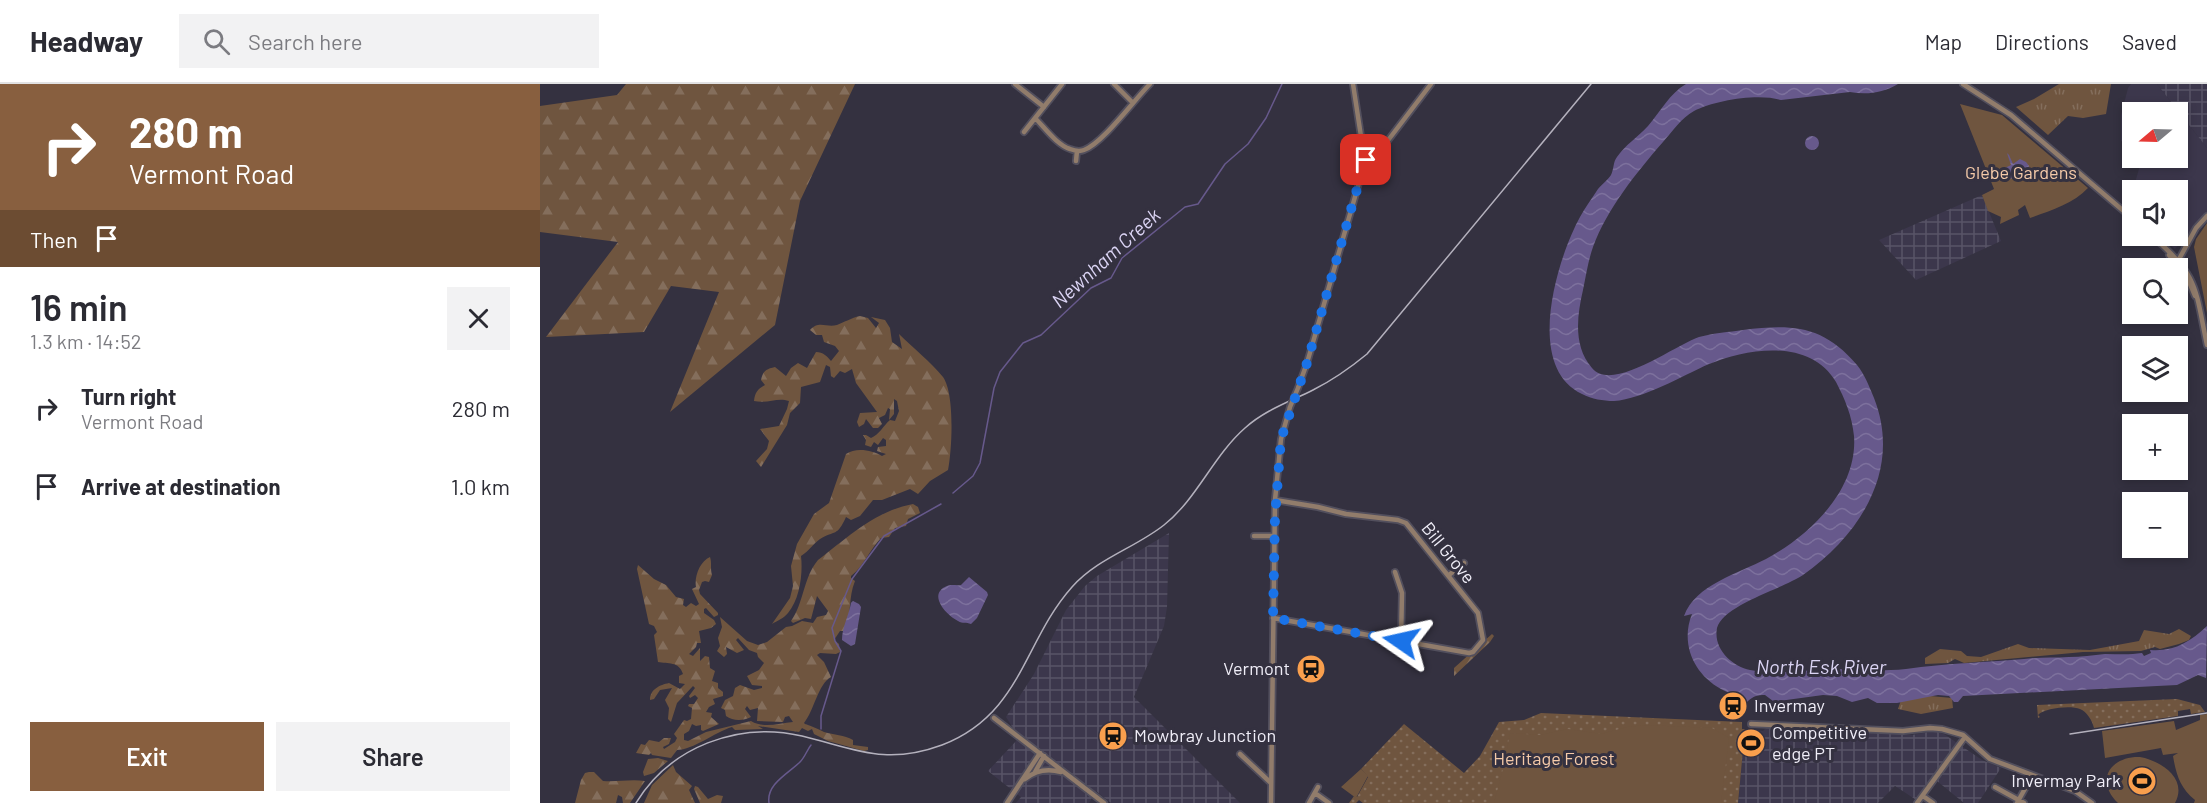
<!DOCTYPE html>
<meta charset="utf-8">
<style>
body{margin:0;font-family:Barlow,sans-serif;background:#f2f2f3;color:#2b2b33;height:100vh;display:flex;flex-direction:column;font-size:22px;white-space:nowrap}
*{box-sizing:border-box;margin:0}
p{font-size:20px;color:#7c7c81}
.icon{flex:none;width:33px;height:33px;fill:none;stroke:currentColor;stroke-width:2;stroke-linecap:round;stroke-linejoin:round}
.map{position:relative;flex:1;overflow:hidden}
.details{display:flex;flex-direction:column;background:#fff;width:540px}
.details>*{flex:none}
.guide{background:#885f3f;color:#fff;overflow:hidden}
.needle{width:39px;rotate:251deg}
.buttons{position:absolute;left:1582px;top:18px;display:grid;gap:12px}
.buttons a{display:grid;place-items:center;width:66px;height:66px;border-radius:0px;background:#fff;box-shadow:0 3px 9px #0003;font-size:30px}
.pin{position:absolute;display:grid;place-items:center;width:51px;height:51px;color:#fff;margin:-26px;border-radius:12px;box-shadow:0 3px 9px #0006}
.me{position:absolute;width:66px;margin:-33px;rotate:281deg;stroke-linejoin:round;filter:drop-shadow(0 0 4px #0008)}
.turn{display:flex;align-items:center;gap:21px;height:126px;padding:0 30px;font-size:27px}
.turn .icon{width:78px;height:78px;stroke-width:2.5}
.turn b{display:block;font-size:42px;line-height:51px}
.then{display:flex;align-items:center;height:57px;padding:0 30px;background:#0003;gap:12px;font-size:22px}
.round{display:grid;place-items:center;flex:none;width:63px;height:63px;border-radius:0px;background:#f2f2f3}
.head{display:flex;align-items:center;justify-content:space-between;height:102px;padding:0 30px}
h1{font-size:36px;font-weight:600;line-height:45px}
.button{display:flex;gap:12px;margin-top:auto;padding:12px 30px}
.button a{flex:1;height:69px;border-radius:0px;background:#885f3f;color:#fff;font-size:24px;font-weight:600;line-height:69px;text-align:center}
.button a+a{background:#f2f2f3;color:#2b2b33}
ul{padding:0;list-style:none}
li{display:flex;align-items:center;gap:18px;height:78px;padding:0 30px}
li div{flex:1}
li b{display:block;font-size:22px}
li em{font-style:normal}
header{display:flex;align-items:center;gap:36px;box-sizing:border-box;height:84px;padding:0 30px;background:#fff;border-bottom:2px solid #e1e1e2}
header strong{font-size:28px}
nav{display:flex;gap:33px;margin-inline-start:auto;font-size:21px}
.search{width:420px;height:54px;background:#f2f2f3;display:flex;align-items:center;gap:15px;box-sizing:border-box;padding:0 21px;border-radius:0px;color:#7c7c81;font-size:22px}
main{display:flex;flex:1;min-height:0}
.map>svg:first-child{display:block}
</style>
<header>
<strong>Headway</strong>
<div class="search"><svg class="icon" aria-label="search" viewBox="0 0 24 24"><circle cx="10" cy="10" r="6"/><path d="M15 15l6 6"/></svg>Search here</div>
<nav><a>Map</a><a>Directions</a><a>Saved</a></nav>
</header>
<main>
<section class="details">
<div class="guide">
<div class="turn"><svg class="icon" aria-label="right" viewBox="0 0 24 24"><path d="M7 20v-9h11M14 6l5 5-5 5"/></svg><div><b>280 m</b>Vermont Road</div></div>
<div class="then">Then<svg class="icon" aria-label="arrive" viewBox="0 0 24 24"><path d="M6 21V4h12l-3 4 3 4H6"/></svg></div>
</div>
<div class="head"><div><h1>16 min</h1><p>1.3 km · 14:52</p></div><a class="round"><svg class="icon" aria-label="close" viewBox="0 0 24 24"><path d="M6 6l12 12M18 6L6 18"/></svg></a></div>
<ul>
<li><svg class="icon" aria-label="right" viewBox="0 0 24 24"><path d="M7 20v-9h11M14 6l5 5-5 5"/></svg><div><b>Turn right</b><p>Vermont Road</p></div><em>280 m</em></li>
<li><svg class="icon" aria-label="arrive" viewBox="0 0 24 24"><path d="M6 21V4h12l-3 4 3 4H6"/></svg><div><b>Arrive at destination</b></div><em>1.0 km</em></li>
</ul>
<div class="button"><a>Exit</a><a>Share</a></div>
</section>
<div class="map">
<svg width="1667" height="719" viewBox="0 0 1667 719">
<defs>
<pattern id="industrial-grid" width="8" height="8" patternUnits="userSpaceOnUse" patternTransform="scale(1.5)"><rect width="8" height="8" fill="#3c374c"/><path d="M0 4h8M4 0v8" fill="none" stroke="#585467"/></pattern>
<pattern id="grass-tufts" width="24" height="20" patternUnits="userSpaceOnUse" patternTransform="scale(1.5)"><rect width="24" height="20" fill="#6f553f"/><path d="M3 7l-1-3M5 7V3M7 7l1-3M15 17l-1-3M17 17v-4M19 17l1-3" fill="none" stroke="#846e5c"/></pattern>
<pattern id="forest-firs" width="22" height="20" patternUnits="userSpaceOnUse" patternTransform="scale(1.5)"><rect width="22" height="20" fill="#6f553f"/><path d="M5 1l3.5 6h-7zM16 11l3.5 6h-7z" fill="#846e5c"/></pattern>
<pattern id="park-dots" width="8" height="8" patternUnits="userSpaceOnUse" patternTransform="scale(1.5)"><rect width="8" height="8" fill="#6f553f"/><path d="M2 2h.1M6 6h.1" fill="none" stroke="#846e5c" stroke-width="1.8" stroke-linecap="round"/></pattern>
<pattern id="water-waves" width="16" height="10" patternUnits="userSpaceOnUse" patternTransform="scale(1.5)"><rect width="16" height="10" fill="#67598c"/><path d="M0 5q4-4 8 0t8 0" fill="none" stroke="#7d719d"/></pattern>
</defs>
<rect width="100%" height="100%" fill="#343140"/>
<path fill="#3c374c" d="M1591 0H1617L1667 64V128L1635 165 1620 152H1638V106H1593L1602 74H1638V28H1593V63L1581 57V31L1588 4Z"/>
<path fill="url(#industrial-grid)" d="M1617 0H1667V64Z
M1442 111 1461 157 1376 196 1339 156Z
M629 449 627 523 624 542 594 613 700 719H571L556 707 549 719H476L481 713 448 687 477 656 495 670 498 664 473 644 466 633 494 590 526 526 545 502 557 492Z
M1226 644 1372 651 1394 647 1404 650 1442 676 1461 684 1438 719H1424L1397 697 1381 719 1355 702 1338 719H1198L1205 645 1223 647Z"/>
<path fill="url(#grass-tufts)" d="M1519 0H1571L1566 30 1543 34 1528 32 1508 51 1476 23 1494 15Z
M1639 545 1651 552 1649 556 1639 560 1620 565 1615 563 1601 567 1543 568 1424 579 1415 575 1408 579 1385 580V574L1400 565 1421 567 1427 572 1441 573 1478 560 1489 564 1550 566 1599 557 1604 546 1629 550Z
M1390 612 1412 614 1413 624 1381 630 1358 625 1361 616Z"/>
<path fill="url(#forest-firs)" d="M86 0H315L260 117 235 241 130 328 179 208 131 202 104 248 6 253 78 158 0 148V22L77 11Z
M320 232 328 234 336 244 339 239 331 233 345 236 350 244 352 258 362 265 359 250C373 264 391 278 403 293 415 310 412 366 408 386L390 397 378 410 370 405 342 416H333L320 432 311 436 306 433C297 453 295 446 280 455 273 460 269 467 261 472 263 489 260 515 248 529 244 534 237 537 232 540L250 514 253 502 251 482 257 460 274 430 289 419 306 370C316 363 332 366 342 372L346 370 337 367 338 363 346 362V356L343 354 338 361 334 358 331 363 325 361 326 356 323 351H326L331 354C339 351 343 342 350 336L355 337 359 327 357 317 354 315V330L349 336 350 325 348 324 345 331 339 334 342 340 338 344H333L326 335 324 340 319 343 317 338 320 329 337 328 316 299 312 285 305 289 300 287 294 294 291 292 290 283 286 281 280 298 261 303 260 319 250 329 247 341 221 383 216 377 227 365 229 357 220 345 239 342 247 325 249 317C237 313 228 320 214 317 215 308 218 305 225 301L221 296C223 287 226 285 235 283L246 292 251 284 258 279 267 284 276 268C283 268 287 272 291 277L299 267 295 262 284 258 282 251H276L270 246C279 236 286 244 297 241 305 238 311 234 320 232Z
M373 420 378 423 380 429 368 435 366 442 355 444 349 453 341 454C330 465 324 482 311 492V494L315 497C308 514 312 529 305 547H300L294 556 299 560 300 568 296 570 280 569 277 571 284 578 291 593C278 600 274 627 264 639L265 640C272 642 278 645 284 648 294 651 304 651 313 656V661L328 663V666L324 667 288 657 274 650 272 645 268 647 262 644 259 648 218 642 223 645 195 646 192 643C175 648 153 666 137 666L131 674 112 671 111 669 109 671 96 669 101 660 105 661 109 656 119 658 124 654H131L129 660 123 663 124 665 135 658 137 654 134 650 144 636 147 637 151 635 152 624 148 622 149 620H154L158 614 155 611 150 614 149 612 155 604 153 602 137 619 131 638 128 635 129 624 125 616 132 604 120 606 114 615 110 616C110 605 120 601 129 599L140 605 145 600 139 599V592L143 590C139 577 128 580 118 578L114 551 117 548 114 542 109 540 97 485 98 481 114 495 126 501 136 513 144 515 143 521 146 523 151 519 156 522 159 520 152 505 156 503C154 493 160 477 170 473 172 479 170 484 172 491L169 498 165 497 162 498 159 506 160 510 178 529V531L174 533 166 524 164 525V529L174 536 176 540 171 544 159 547 161 559H157L156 563 149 570 153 572 160 564V577L165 572 169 573 170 584 175 587 172 597 178 599V604L183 608V612L173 615 175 620 169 623 166 628 172 629 171 633 179 640 163 647 161 646V641L156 642 152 640 149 647 144 650V656L148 657 166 648 211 637C224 645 240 639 253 638L249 632 245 633 243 638 217 637 218 624 210 626 207 622 205 625 211 633C203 637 193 637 186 632L185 626 181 624 185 616 193 612 195 604 200 601 214 606 222 604V602L212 601 207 592 219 586 224 579 218 573 217 569 209 566 198 554 196 556 204 566 197 569 186 563 187 570 184 573 177 567 180 562 178 554 182 543 180 533 207 557 218 561 227 558 246 543 252 542 262 537 273 539 277 533 286 531 288 527 277 512 271 535 265 534 253 539 251 537C264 519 263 494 278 476 307 454 335 427 373 420Z
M952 550 954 552 950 558 914 592V584Z
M118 674 128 677 114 689 104 692 103 688 108 675Z
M133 681 136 688 152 702 149 706 155 719H104L112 701Z
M49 688H54L63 697C77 698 91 695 105 697L90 719H83L82 713 78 711 76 719H35L41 696 45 689Z
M155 702 158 703 168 715 177 711 183 712 181 719H160L154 705Z"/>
<path fill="url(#park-dots)" d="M1637 615 1660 621 1665 628 1651 630 1650 625 1638 627V632L1554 644C1552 636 1547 628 1540 625 1531 621 1504 624 1498 631L1500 633 1498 634 1497 621Z
M1001 629 1202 638V645H1205L1198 719H823L819 716 816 719H809L814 712 817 713 828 693 821 685 864 640 924 689 940 672 959 638 984 636Z"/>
<path fill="#6f553f" d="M1420 20 1462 31 1548 104C1534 119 1512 126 1493 133L1490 134 1485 121 1478 126 1479 131 1460 140 1461 133 1448 127 1442 111 1454 105Z
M1667 139V229L1654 163 1656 155Z
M1667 630V719H1654L1655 716C1640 704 1636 690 1633 672L1638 669 1623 671 1621 664 1565 674 1562 647 1634 637 1636 646 1660 636V631Z
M1105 641 1172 644 1189 654 1181 719H954L964 681 970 649 1000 651 1028 645 1061 650 1087 643Z
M1600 673C1622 677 1648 695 1635 719H1578C1554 696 1571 672 1600 673Z
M821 685 828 692 816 714 801 703Z"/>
<path fill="url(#water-waves)" d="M1146 0H1358C1343 9 1327 11 1310 8L1241 16C1219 9 1175 16 1154 27 1141 34 1132 48 1123 58 1096 89 1067 125 1053 163 1048 177 1046 192 1043 206 1037 232 1033 262 1052 284 1072 309 1135 261 1159 253 1174 249 1189 248 1203 246 1252 240 1283 241 1317 281 1325 291 1329 302 1334 314 1362 385 1321 450 1263 491 1242 505 1183 521 1177 544 1173 565 1192 582 1210 586 1236 591 1266 586 1292 585 1312 585 1331 587 1351 586 1361 586 1371 584 1381 583 1415 579 1450 578 1484 575 1499 573 1514 574 1529 573 1541 573 1553 571 1565 570 1578 570 1590 571 1602 569L1604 572 1611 569 1610 566C1634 568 1650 558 1667 542L1666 594 1658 591 1637 601 1617 602 1423 612 1418 618H1414L1409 612 1398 611 1357 619H1337L1328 614 1312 618 1297 612 1283 611 1239 617H1233L1225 611C1217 611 1213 612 1207 618 1200 611 1190 610 1181 605 1154 590 1140 560 1152 530L1144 532C1155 501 1199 489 1226 475 1269 452 1318 406 1314 352 1312 332 1305 315 1296 298 1270 254 1208 264 1169 280 1142 292 1103 315 1074 317 1063 317 1052 315 1042 310 984 283 1017 175 1040 133 1045 124 1052 114 1058 105 1062 100 1068 96 1071 91 1074 85 1073 78 1077 73 1085 61 1098 53 1108 42 1120 28 1130 9 1146 0Z
M1265 59a7 7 0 1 1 14 0a7 7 0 1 1-14 0Z
M1467 69 1469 71 1473 80 1480 75 1486 78 1489 82 1487 87 1483 89 1482 87H1479L1478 90 1480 92 1476 95 1468 94 1466 91 1470 87 1465 84 1471 81Z
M429 493 447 508 448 511 437 534 431 540C426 538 423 540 418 537 406 531 387 510 407 502 412 500 416 502 421 501Z
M313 517 319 520 321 523 315 560 311 562 302 556C302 543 309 531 311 519Z"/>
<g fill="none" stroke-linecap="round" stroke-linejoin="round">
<path stroke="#67598c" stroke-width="1.5" d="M413 409 433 392 440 379 454 304 460 288 483 259 501 251 551 204 571 194 582 174 645 123 658 120 685 80 708 60 726 34 742 0
M281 645V632L301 567 295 557 292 544 312 495 344 452 401 420
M229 719C226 700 249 689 260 678 265 673 267 666 271 661"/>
<g stroke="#524f5d" stroke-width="8">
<path id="minor" d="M475 0 504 23
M574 0 592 18
M813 0 824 72 830 80
M1423 0 1471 31 1593 135
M495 34C505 44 517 61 530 65 535 67 539 68 544 66 563 59 594 16 610 0
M484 48 522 0
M536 77 537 67
M1612 152C1659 192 1655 204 1667 261
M1629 171 1647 193 1655 212
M1638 177 1656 144 1667 132
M758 304 767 279 819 99 830 80 891 0
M714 452H734
M855 488 862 509 861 557
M909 491 924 479
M733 534 929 569 933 568 943 556 938 529 866 439 858 436 806 430 778 423 735 416
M454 634 564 719
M1211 640 1363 647 1390 644 1402 645 1423 651 1450 675 1535 707 1552 719
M700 670 731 699
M495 688 504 672
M485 695C496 686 507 684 521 688
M1455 703 1484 719
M775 709 789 719
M1383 712 1393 719
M467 719 500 669
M731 719 735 416 741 355 750 323
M769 719 778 703
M1377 719 1425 653
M1477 719 1492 692"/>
</g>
<use href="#minor" stroke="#917c6b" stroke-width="4.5"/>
<path stroke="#b4b1bd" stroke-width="1.5" d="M1530 650 1667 629"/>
<path stroke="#b4b1bd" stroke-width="1.5" d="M96 719C130 663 198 637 262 652 316 665 345 682 402 661 482 630 483 558 532 503 558 474 595 464 624 441 657 415 673 372 705 344 725 326 749 318 773 306 793 296 810 284 827 270L1051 0"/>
<g stroke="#524f5d" stroke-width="8" stroke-linecap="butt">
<path id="minor-bridge" d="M750 323 758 304"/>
</g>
<use href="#minor-bridge" stroke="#917c6b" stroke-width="4.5"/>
</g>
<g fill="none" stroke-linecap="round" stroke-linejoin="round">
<path stroke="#1a73e8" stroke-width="10" stroke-dasharray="0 18" d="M826 76 830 80 816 108 767 279 741 355 735 433 733 534 861 557"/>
</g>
<defs>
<g id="station-disc" transform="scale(1.5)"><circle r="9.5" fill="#f99f4d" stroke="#343140"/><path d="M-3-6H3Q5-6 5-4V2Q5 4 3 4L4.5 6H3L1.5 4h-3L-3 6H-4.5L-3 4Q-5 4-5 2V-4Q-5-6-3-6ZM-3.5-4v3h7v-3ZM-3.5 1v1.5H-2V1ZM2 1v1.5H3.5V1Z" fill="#111"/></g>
<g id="stadium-disc" transform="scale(1.5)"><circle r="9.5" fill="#f99f4d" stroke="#343140"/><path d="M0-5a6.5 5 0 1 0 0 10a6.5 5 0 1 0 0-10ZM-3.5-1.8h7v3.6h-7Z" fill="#111"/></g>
</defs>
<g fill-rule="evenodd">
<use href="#station-disc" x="771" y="585"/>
<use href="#station-disc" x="1193" y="622"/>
<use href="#station-disc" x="573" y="652"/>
<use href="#stadium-disc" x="1211" y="659"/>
<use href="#stadium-disc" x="1602" y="697"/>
</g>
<g text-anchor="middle" stroke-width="6" stroke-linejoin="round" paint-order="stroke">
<g font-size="18" fill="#f5caa9" stroke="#343140">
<text x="1481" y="95">Glebe Gardens</text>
<text x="1014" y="681">Heritage Forest</text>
</g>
<g font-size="18" fill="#f0eef8" stroke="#343140">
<text transform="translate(908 469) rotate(51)" y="6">Bill Grove</text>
</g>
<g font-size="18" fill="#f0eef8" stroke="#343140" text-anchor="start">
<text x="750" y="591" text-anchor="end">Vermont</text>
<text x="1214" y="628">Invermay</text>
<text x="1232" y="655">Competitive<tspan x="1232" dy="21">edge PT</tspan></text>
<text x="594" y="658">Mowbray Junction</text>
<text x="1581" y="703" text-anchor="end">Invermay Park</text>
</g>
<g font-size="20" font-style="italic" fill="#dbd4f4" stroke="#343140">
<text transform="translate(566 174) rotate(-42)" y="7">Newnham Creek</text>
<text x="1281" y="590">North Esk River</text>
</g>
</g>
</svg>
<div class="buttons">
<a><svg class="needle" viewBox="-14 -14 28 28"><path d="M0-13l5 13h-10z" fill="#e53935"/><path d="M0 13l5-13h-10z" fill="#7c7c81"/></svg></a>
<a><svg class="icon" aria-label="sound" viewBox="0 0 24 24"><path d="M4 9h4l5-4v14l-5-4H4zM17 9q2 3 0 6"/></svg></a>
<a><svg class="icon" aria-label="search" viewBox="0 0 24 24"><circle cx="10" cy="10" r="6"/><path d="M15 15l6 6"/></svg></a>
<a><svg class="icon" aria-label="layers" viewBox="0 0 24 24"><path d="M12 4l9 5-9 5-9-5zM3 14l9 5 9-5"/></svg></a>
<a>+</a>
<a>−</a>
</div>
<div class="pin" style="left:826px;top:76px;background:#d93025"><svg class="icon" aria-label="arrive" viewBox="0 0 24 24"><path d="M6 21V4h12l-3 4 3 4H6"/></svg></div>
<svg class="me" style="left:861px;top:557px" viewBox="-20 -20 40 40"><path d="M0-17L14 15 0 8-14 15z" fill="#1a73e8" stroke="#fff" stroke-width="4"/></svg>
</div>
</main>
